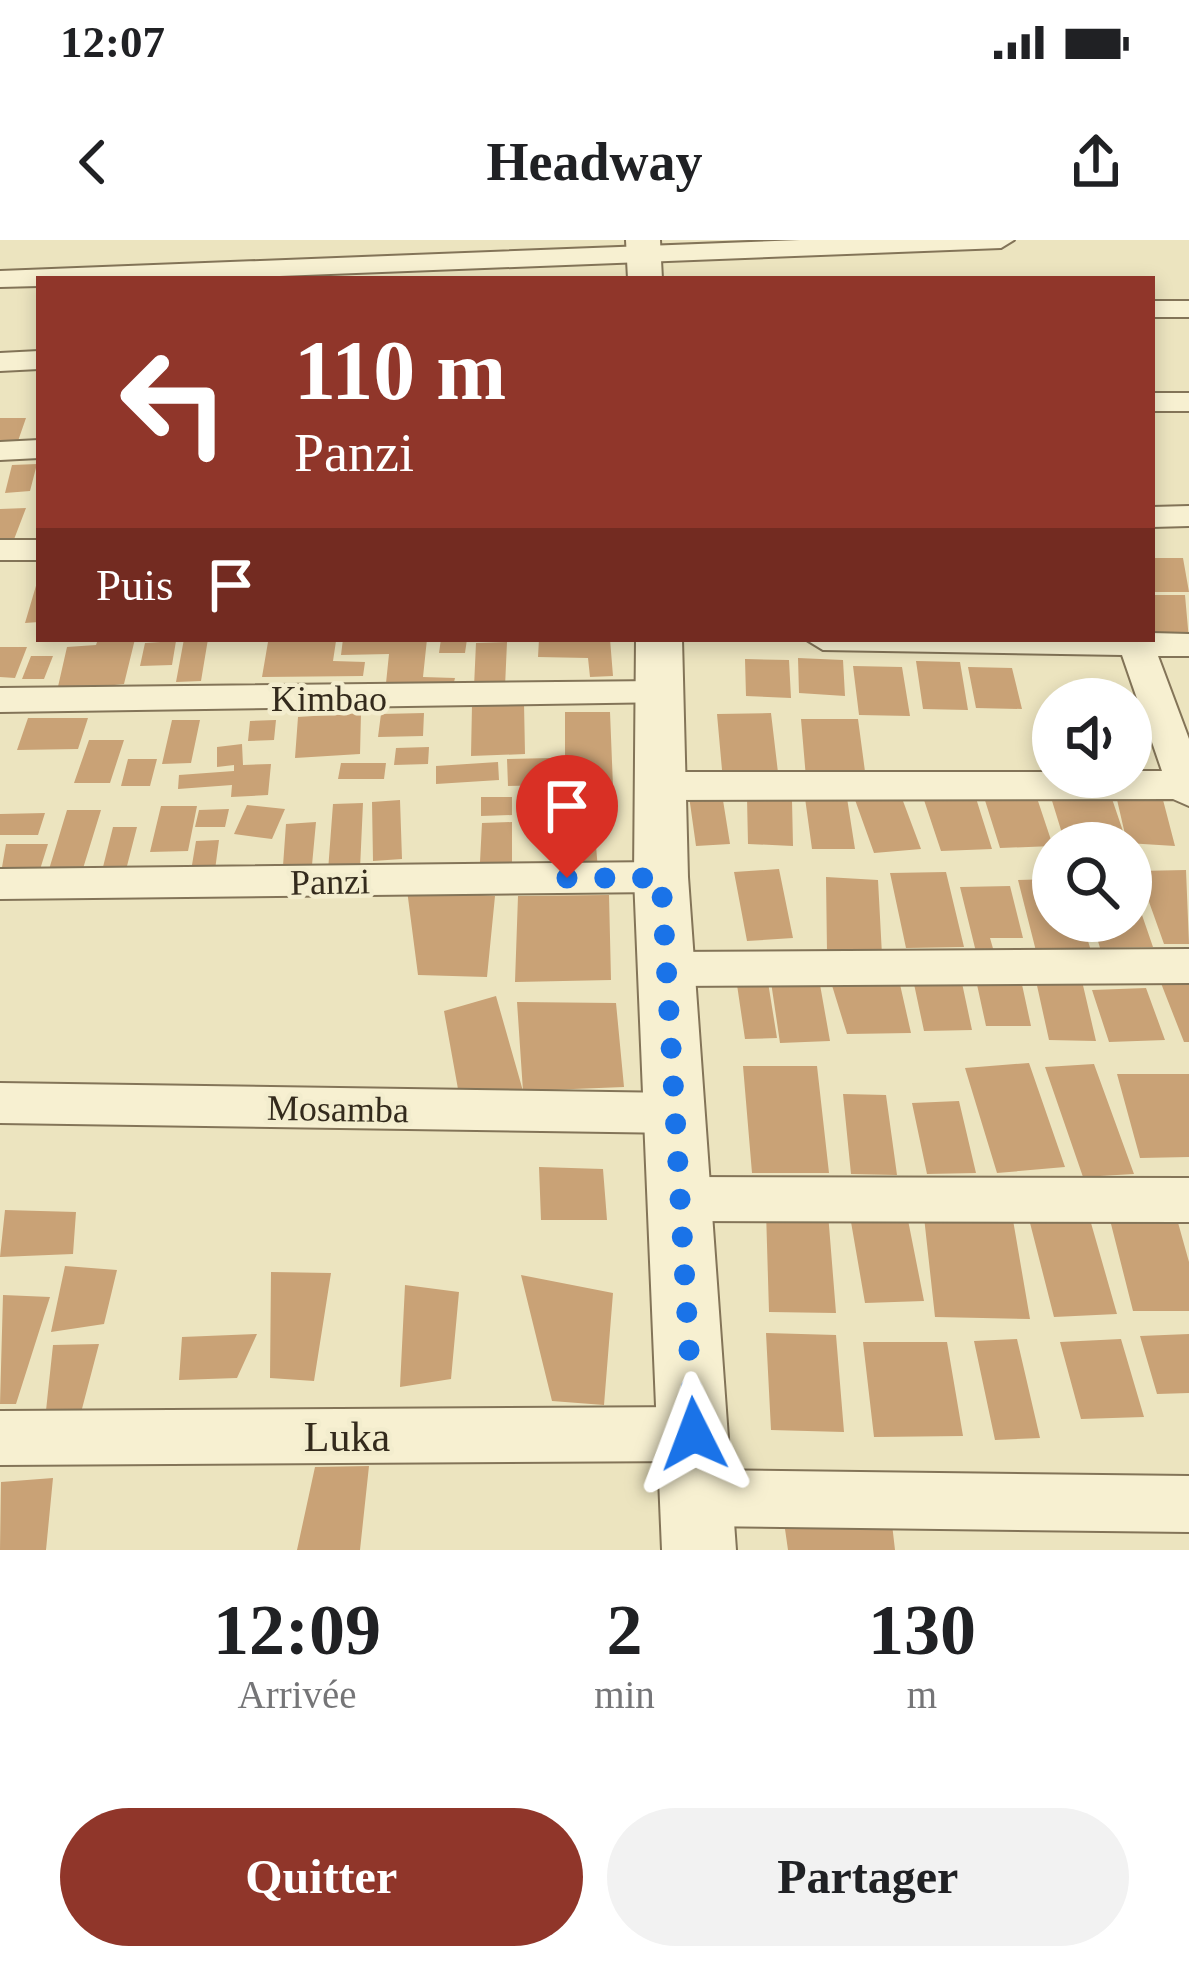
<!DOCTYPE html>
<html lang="fr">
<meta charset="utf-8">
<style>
body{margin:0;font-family:Georgia,serif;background:#f2f2f2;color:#202124;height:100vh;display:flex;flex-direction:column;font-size:45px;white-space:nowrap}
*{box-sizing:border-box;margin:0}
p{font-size:39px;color:#757577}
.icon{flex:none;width:66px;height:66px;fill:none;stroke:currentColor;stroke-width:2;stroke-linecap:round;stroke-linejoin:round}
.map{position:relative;height:1310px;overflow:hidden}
.panel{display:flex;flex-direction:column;background:#fff;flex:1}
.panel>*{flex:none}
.banner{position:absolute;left:36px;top:36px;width:1119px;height:366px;border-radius:0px;box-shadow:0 6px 18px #0003;background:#90362a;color:#fff;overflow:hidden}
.tools{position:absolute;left:1032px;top:438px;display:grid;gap:24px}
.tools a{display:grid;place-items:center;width:120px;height:120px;border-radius:50%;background:#fff;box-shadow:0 6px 18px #0003;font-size:60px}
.pin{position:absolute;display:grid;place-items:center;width:102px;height:102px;color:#fff;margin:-123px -51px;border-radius:50% 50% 50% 0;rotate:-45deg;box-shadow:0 0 12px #0007}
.pin .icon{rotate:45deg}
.me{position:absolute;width:132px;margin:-66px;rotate:357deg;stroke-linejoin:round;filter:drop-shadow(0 0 9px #0008)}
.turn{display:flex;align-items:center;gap:42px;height:252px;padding:0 60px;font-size:54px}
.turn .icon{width:156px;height:156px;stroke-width:2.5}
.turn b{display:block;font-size:84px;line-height:102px}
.then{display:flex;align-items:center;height:114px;padding:0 60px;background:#0003;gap:24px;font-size:45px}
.eta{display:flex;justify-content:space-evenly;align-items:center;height:204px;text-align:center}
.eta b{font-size:72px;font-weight:700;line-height:84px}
.primary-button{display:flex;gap:24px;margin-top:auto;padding:24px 60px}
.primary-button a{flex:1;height:138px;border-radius:72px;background:#90362a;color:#fff;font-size:48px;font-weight:700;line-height:138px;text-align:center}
.primary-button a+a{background:#f2f2f2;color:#202124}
.status{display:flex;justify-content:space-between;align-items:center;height:84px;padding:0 60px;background:#fff;direction:ltr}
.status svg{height:33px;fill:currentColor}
header{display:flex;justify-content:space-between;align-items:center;height:156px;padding:0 60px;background:#fff;font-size:54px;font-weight:700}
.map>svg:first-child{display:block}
</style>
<div class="status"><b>12:07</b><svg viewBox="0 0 49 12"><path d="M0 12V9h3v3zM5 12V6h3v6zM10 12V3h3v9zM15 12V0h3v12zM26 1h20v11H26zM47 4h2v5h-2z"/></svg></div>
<header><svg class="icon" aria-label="back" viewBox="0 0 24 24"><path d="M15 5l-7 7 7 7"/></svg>Headway<svg class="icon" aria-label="share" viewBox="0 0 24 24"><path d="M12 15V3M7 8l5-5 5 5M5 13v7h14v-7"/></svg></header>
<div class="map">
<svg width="1189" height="1310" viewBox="0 0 1189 1310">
<rect width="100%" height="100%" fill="#ece4bf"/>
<path fill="#c9a276" d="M0 178H26L18 201H0Z
M37 224 30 251 5 253 12 225Z
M26 268 13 302 0 303V269Z
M1152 318H1183L1189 352H1152Z
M38 339 39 382 25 383Z
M1152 355H1185L1189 400H1152Z
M98 399H135L124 444 57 451 67 407 96 405Z
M184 399H208L201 441 176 442Z
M343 399H427L423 437 455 438 451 455 385 453 389 414 341 415Z
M441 399H467L465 413H439Z
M539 399H610L613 436 590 437 588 418 538 417Z
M176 401 172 425 140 426 145 403Z
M336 401 333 421 365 422 363 436 262 437 268 402Z
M507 402 505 447H474L476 403Z
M0 407H27L15 438 0 437Z
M31 416H53L44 439H22Z
M798 418 843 420 845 456 799 453Z
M745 419 789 420 791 458 746 456Z
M916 421 960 422 968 470 923 469Z
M853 426 902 427 910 476 859 475Z
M968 427 1012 428 1022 469 976 468Z
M524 463 525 514 471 516 472 465Z
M565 472H610L613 547H565Z
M361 473 360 514 295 518 298 477Z
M424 473 423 496 378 497 381 474Z
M771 473 779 541H723L717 474Z
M28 478H88L78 509 17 510Z
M801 479H858L866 539 806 538Z
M172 480H200L191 523 162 524Z
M276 480 274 500 248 501 250 481Z
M89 500H124L110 543H74Z
M242 504 243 525 271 524 268 555 231 557 232 545 178 549 179 535 234 531V525L217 527V507Z
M429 507 428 524 394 525 396 508Z
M552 518 553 545 508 546 507 519Z
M128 519H157L150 546H121Z
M498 522 499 540 436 544V526Z
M341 523H386L384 539H338Z
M1109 550 1127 603H1065L1049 551Z
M921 551 975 555 992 609 941 611Z
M1115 551 1162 556 1175 606 1127 603Z
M1035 552 1053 606 1000 608 983 554Z
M900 553 921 609 874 613 854 557Z
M722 554 730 604 696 606 689 556Z
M481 557H512V575L481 576Z
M592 557 598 630 556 633 552 558Z
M747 558 792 560 793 606 748 604Z
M805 558H847L855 609H812Z
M400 560 402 619 373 621 372 562Z
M363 563 360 629 328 631 333 564Z
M247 565 285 569 272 599 234 594Z
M161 566H197L188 611 150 612Z
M229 569 225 587H195L199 570Z
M67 570H101L81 635 47 636Z
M45 573 38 595H0V574Z
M316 582 312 625 283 626 286 584Z
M512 582V622H480L482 583Z
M113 587H137L127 626 103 627Z
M219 600 215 630 191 631 196 601Z
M6 604H48L37 639H0Z
M779 629 793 698 747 701 734 632Z
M1186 630 1189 704H1164L1138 631Z
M946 632 964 707 906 708 890 633Z
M826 637 878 640 882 715 827 712Z
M1053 639V681H1082L1091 711H1036L1018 640Z
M1010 646 1023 698H990L994 712H976L960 647Z
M1132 646 1153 707 1100 708 1092 681H1131Z
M407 650 495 656 487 737 418 735Z
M609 655 611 740 515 742 518 656Z
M1189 732V802H1184L1157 733Z
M767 736 777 798 745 799 736 738Z
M819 739 830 801 780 803 771 742Z
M830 739 899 740 911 793 847 794Z
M976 740H1021L1031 786H986Z
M1036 741H1082L1096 801 1049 800Z
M962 743 972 790 924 791 914 744Z
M1146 748 1165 800 1109 802 1092 750Z
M496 756 523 851 517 762 616 763 624 847 523 851 458 849 444 771Z
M1029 823 1065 927 997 933 965 828Z
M1094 824 1134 934 1083 937 1045 827Z
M743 826H817L829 933H752Z
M1117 834H1189V917L1140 918Z
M843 854 886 855 897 935 851 934Z
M959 861 976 933 927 934 912 863Z
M539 927 603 929 607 980H541Z
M5 970 76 972 73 1014 0 1017Z
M766 971 828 973 836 1073 769 1072Z
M1089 976 1117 1074 1054 1077 1029 979Z
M924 977 1013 980 1030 1079 935 1077Z
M1177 979 1189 1022V1071H1133L1110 980Z
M908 980 924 1061 865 1063 851 982Z
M65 1026 117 1030 104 1084 51 1092Z
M271 1032 331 1033 314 1141 270 1138Z
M521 1035 613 1053 604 1165 552 1161Z
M405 1045 459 1052 451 1139 400 1147Z
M3 1055 50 1057 16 1164H0Z
M766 1093 836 1095 844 1192 771 1190Z
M257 1094 237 1138 179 1140 182 1097Z
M1189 1094V1153L1157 1154 1140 1096Z
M1017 1099 1040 1198 995 1200 974 1101Z
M1121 1099 1144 1177 1081 1179 1060 1102Z
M863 1102H947L963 1196 874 1197Z
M99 1104 78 1184 45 1180 53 1105Z
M369 1226 360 1310H297L315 1227Z
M53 1238 46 1310H0L1 1242Z
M892 1284 895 1310H788L785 1289Z"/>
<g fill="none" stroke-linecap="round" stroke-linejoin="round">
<g stroke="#837458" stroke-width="4">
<path id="minor" d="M800 0H1014L1001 8 205 39H39V46L0 47V31Z
M1152 61H1189V77H1152Z
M39 111V129L0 131V113Z
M1152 153H1189V171H1152Z
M39 200V218L0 220V202Z
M1189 266V286L1152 287V267Z
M0 300H39V320H0Z
M1152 393 1189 394V416H1158L1189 499V566L1173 559 657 560 643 556 637 546 643 536 657 532H1053V537H1131V531H1162L1122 415 823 410 805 399H1152Z
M658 441 671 444 677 453 671 462 0 472V448Z
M661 622 676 626 682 637 676 648 661 652 0 659V629Z
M1189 709V743L667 746 652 741 645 729 652 717 667 712Z
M0 843 677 853 694 859 701 873 694 887 677 893 0 883Z
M683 937 1189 938V982L683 981 666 974 658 959 666 944Z
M694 1167 714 1175 722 1194 714 1213 694 1221 0 1225V1171Z
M698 1230 1189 1236V1292L698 1286 678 1278 670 1258 678 1238Z"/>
</g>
<g stroke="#837458" stroke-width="4">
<path id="tertiary" d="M626 0H660L662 39H628Z
M636 399H682L688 637 736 1310H662L634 637Z"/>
</g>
<use href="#minor" fill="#f7f0d1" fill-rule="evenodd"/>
<use href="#tertiary" fill="#f7f0d1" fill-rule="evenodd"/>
</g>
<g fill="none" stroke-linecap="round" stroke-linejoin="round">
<path stroke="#1a73e8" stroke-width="21" stroke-dasharray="0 37.8" d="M567 638H661L694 1194"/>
</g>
<g text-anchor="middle" stroke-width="9" stroke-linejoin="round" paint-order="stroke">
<g font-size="36" fill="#332a1c" stroke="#f3edce">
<text x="329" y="471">Kimbao</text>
<text transform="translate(330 641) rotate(-1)" y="13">Panzi</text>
<text transform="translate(338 868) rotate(1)" y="13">Mosamba</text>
</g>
<g font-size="42" fill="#332a1c" stroke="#f3edce">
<text x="347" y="1211">Luka</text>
</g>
</g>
</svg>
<div class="tools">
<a><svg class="icon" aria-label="sound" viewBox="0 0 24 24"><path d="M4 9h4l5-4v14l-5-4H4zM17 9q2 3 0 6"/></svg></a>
<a><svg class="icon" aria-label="search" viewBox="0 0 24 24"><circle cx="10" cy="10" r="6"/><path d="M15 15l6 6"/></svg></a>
</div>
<div class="pin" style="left:567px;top:638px;background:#d93025"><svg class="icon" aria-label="arrive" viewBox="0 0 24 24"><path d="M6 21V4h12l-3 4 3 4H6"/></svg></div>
<svg class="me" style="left:694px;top:1194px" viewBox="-20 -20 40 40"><path d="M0-17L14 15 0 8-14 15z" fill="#1a73e8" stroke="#fff" stroke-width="4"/></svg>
<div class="banner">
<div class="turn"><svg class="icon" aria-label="left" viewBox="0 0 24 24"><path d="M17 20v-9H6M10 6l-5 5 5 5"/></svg><div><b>110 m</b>Panzi</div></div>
<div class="then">Puis<svg class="icon" aria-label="arrive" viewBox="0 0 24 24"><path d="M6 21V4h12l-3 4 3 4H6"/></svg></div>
</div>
</div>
<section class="panel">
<div class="eta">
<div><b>12:09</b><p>Arrivée</p></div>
<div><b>2</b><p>min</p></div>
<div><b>130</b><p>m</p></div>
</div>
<div class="primary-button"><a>Quitter</a><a>Partager</a></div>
</section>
